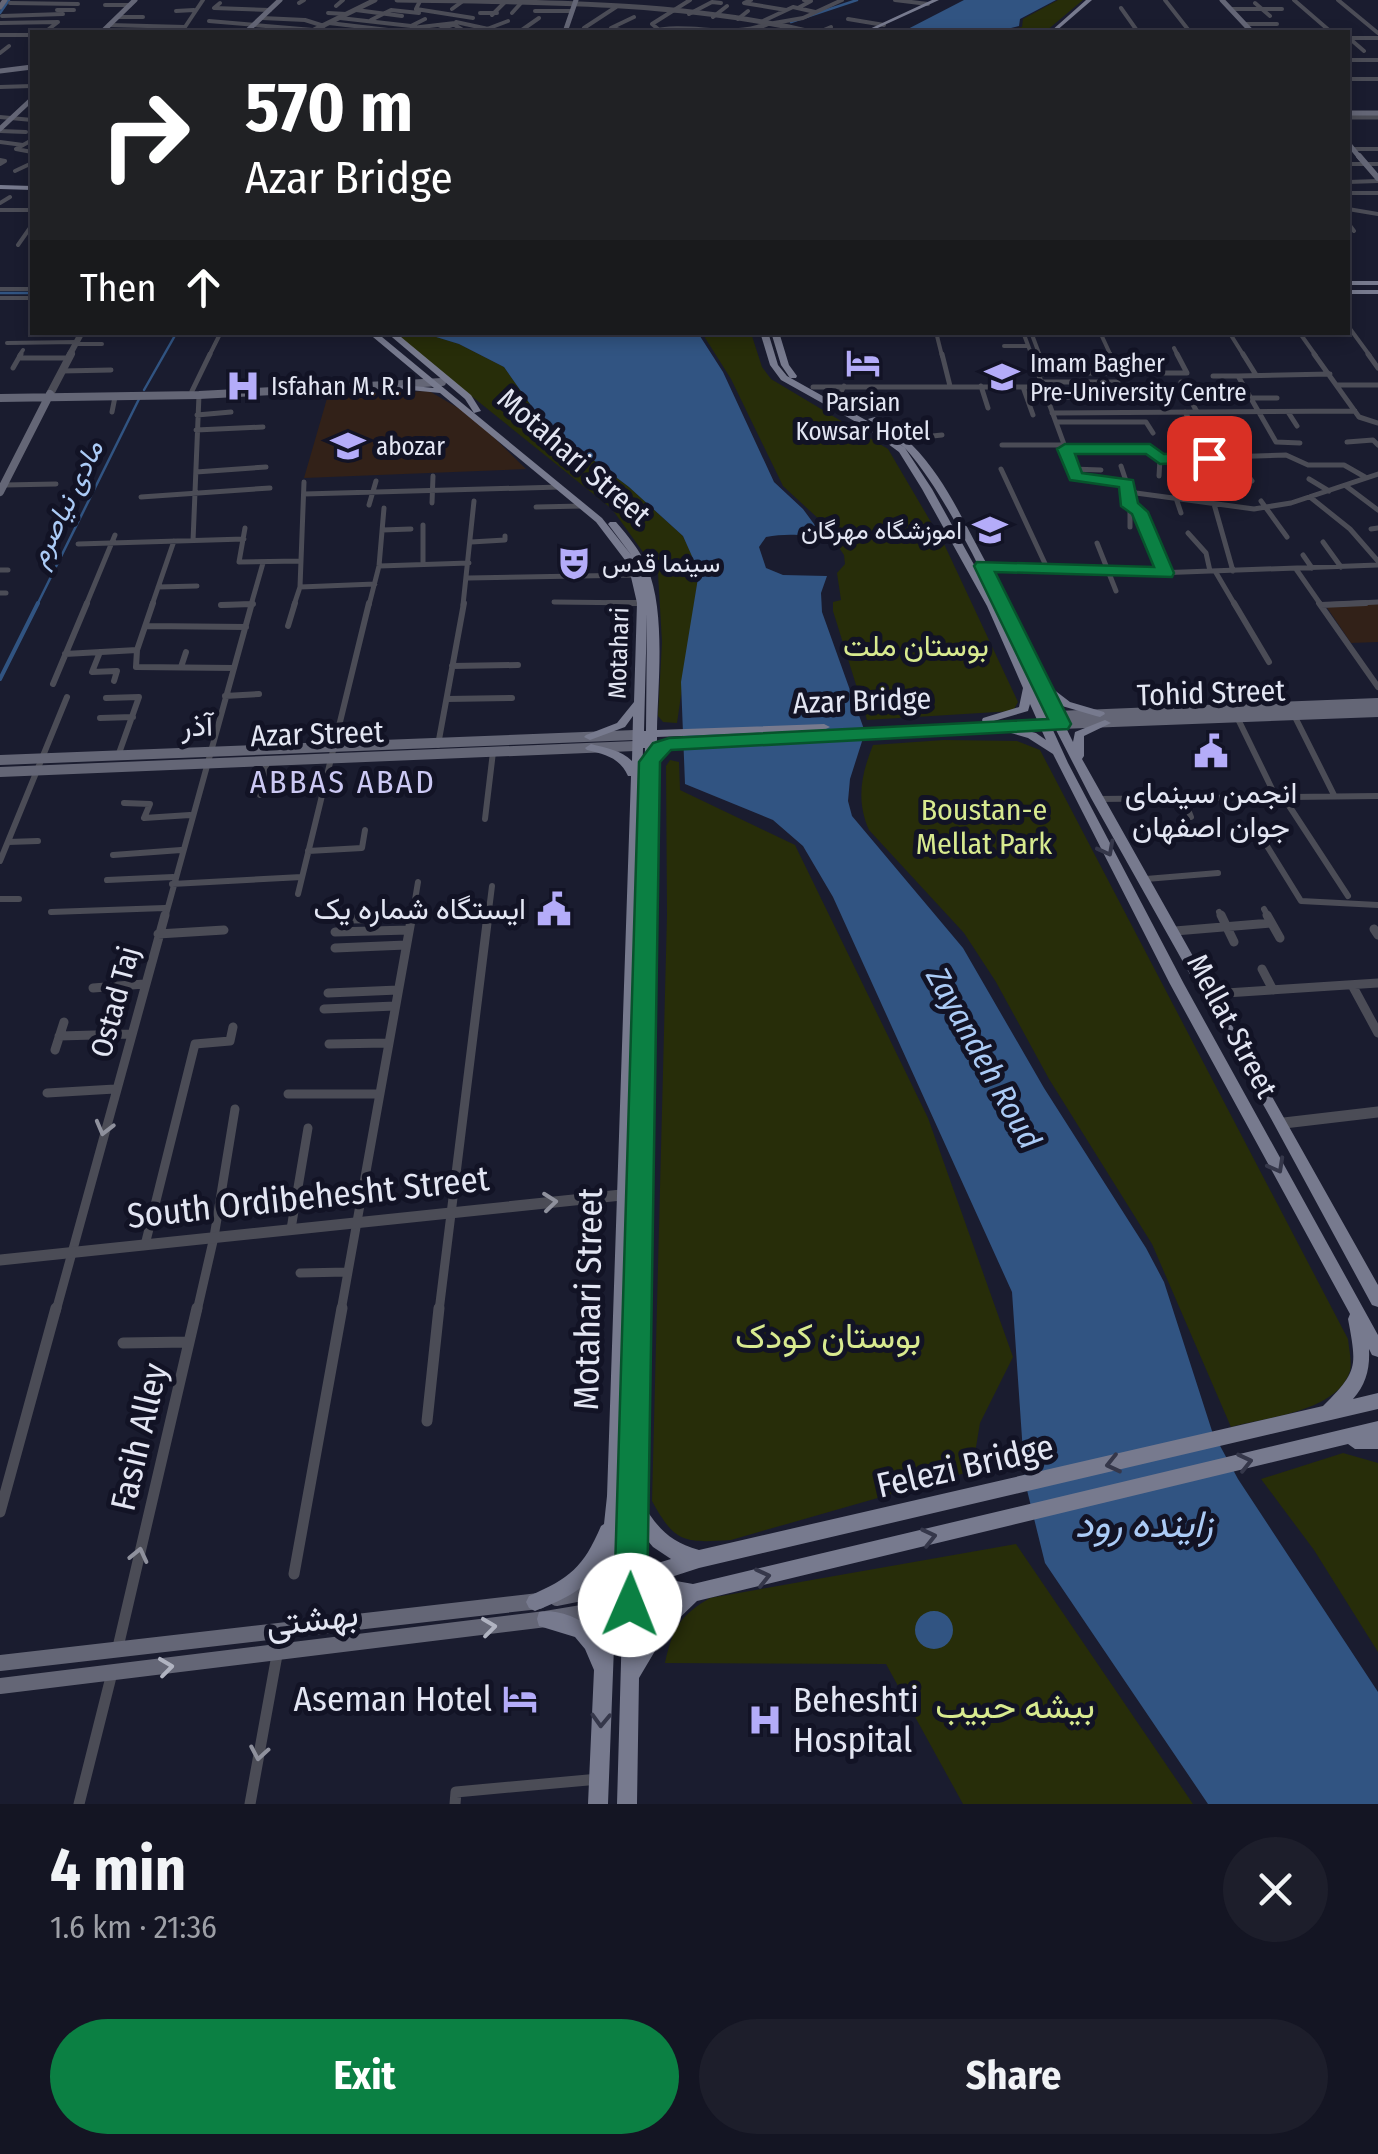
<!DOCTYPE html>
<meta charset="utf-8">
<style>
body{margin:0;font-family:"Fira Sans Condensed",Vazirmatn,sans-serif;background:#1d1e2b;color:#f1f3f6;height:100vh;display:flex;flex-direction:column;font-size:38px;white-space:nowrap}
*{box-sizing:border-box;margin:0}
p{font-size:32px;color:#9d9fa6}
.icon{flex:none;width:55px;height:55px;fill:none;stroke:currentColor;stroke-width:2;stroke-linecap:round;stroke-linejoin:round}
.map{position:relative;height:1804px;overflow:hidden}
.drawer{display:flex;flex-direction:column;background:#141523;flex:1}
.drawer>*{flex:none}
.top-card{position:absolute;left:30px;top:30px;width:1320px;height:305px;border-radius:0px;box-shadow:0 5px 15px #0003,0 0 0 2px #333441;background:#202124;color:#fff;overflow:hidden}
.pin{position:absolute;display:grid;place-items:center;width:85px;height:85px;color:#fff;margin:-42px;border-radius:20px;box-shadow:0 5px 15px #0006}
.me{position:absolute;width:110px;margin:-55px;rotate:1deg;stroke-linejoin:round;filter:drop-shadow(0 0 8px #0008)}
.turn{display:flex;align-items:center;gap:35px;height:210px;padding:0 50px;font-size:45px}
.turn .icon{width:130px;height:130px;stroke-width:2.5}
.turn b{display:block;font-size:70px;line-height:85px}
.then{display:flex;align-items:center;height:95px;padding:0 50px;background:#0003;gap:20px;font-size:38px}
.round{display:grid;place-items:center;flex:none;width:105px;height:105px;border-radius:52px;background:#1d1e2b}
.summary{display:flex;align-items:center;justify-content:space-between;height:170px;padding:0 50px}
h1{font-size:60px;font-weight:700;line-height:75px}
.action{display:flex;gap:20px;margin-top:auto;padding:20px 50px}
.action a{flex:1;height:115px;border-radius:60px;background:#0b8043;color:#fff;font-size:40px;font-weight:700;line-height:115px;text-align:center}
.action a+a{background:#1d1e2b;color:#f1f3f6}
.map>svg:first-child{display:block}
</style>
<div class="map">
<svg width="1378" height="1804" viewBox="0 0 1378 1804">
<rect width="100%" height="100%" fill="#1a1c2f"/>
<path fill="#322118" d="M429 391 472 416 526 469 304 478 328 395Z
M1378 603V642L1351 643 1326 606Z"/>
<path fill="#272d09" d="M1058 0H1083L1045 32H998L1022 27 1023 19Z
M393 333H423L459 344 504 367 542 421 629 487 683 536 699 571 677 723 663 722 658 716 662 642 658 573 612 509Z
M702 333H751L762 367 771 379 888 449 945 546 1018 702 1013 711 867 720 833 611V602L841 600 837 573 845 564 844 555 822 522 783 486 731 379Z
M944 740 1017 741 1040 750 1348 1339C1349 1349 1352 1362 1350 1371 1337 1412 1267 1417 1231 1427L1152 1244 1049 1079 996 982 964 933 869 830C856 800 861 775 873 745Z
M670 760 679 762 680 790 795 845 928 1118 1013 1357 980 1423 972 1471 731 1540C684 1543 675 1543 652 1501L667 915 666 766Z
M1343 1453 1378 1463V1652L1314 1550 1261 1479Z
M1016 1544 1193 1804H963L886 1664 665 1663C672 1630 680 1615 710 1598Z"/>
<path fill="#315482" d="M964 0H1056L1020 19 1019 26 995 32H902Z
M423 333H698L723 372 774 482 803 509 825 539 822 541C804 533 785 534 766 537L759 547 766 568 783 575 827 576 821 593 822 612 865 732 850 779 848 801 852 816 963 948 1044 1088 1146 1248 1164 1282 1212 1431 1238 1479 1378 1692V1804H1208L1045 1563 1025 1482 1012 1292 833 897 803 846 773 820 685 784 681 682 699 572 683 536 629 487 542 421 504 367 459 344Z
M915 1630a19 19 0 1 1 38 0a19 19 0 1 1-38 0Z"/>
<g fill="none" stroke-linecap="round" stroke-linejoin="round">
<path stroke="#315482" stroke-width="2.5" d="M0 13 9 0
M791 22 857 0
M0 293H32
M144 390 177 332
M37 605 139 399"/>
<path stroke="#315482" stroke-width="4" d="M0 679 38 603"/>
<path stroke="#4b4c56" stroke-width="4" d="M0 289H32
M0 298H32"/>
<path stroke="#4b4c56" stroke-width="4" d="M751 0 744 3 786 10
M895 0 928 4
M1165 0 1190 32
M1294 0 1331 32
M1338 0 1378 33
M420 1 416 9 473 18
M10 3 78 4
M220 3 214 8 270 10
M299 3 304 0
M1255 3 1270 16
M105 5H130
M336 6 343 0
M798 8 811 1 804 0
M1121 8 1138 32
M452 9 463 1
M1232 9H1282
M57 10H74
M356 10 402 16
M176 11 194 10
M535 11H572
M328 13 346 14
M480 13H497
M512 13 521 3
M689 14 712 2 721 3
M492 15 505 2
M2 16 63 14
M118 17H143
M713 17 727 6
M262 18 305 20 324 26
M340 18 411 26 425 19
M738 19 748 11
M848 19 884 25
M371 20 391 10 419 13
M209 21 313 30
M456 22 502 32
M761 22 793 7 815 12
M0 23 58 22 45 32
M329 23 405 32
M774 23 803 18 842 0
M453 24 466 32
M1245 24H1277
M109 25 185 27 203 0
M412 28 455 23
M584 28 616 7
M487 29 508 21
M658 29 652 24 690 0
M218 31 245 32
M433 32 452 25
M519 32 539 18
M630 32 611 28 634 17
M819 32 831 27
M0 35H32
M1348 38H1378
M1349 38 1364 51
M0 53 9 46
M1348 60H1378
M1348 79H1378
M0 87 32 86
M0 117 32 120
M0 131 26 132
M32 140 16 149 32 152
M0 142 23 145
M1348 149H1378
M0 160 5 161 0 164
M1348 164H1378
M15 171 32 163
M1348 182 1378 181
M1348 193H1378
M0 203 10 197
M1348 209 1378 214
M0 210H32
M1348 223 1354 231
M18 245 32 225
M1348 326 1370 356
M936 332 942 356
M1023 332 1032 356
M1031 332 1040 356
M1100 332 1111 356
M1229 332 1244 356
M1299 332 1316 356
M1002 335H1024
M7 343 77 342
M76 344H102
M1004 346H1028
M1174 348 1178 356
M19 356 23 350
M209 356 221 332"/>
<path stroke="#4b4c56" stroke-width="5" d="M942 354 950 386
M1031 354 1076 477 1120 481 1136 493 1254 509 1291 503 1378 474
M1039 354 1043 374
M1110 354 1119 373
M1243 354 1256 375
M1314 354 1359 417 1378 423
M1368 354 1378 368
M19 358H69
M13 368 21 354
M62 371 111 370
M1037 373H1187L1177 354
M1213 376H1238
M1041 382H1118
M1181 382 1197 412
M1337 385H1378
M981 386 988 408
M813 387H1043
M1023 387 1033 415
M192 391 210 354
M1046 397H1117
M1251 398H1277
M837 400 844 386
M112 412 115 397
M1185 412 1197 434
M1288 412 1297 426
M1052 413 1355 411
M197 415 231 412
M1056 422H1146L1153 433
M196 430 263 427
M903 439 942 435
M1199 442 1209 457
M1347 442 1373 440 1378 445
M1300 443 1276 442 1238 376 1330 374
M1002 445H1064
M1065 449H1150L1160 459 1286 455 1308 465H1344L1365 477
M1234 457 1252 481
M1181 458 1194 479
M1121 466 1127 484
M1001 469 1048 570
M1072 469 1101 470
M196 472 266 467
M1159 476 1160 459
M1309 479 1329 491
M4 485 56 484
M1346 486 1378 510
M1130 489V527
M304 494 560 487
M141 497 270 488
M1310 497 1350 529 1378 561
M1176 498 1181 513
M1261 501 1287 537
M432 503 433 476
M1214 504 1233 571
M369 505 376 481
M1130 506 1139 512 1166 573
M536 507 583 506
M423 525V564
M245 528 239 562 299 561
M1371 529 1378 528
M382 530 411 529
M1188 533 1206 553 1210 571
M193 541 199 395
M471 542 505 540V536
M1323 542 1341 567
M1097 543 1116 591
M78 544 244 539
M1303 555 1312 568
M379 566 469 563
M983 566 1156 573 1378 565
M1296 569 1321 605
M0 570H8
M1215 571 1235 605
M468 578 637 575
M158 587 197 586
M300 587 375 584
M0 593H6
M554 602 642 603
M86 605 115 535
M152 605 174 541
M221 605 253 604
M251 605 263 563
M294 605 300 587 304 482
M369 605 379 566 384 508
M463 605 474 501
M1321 605 1378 602"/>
<path stroke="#4b4c56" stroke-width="6" d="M153 603 137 650 136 667 234 668
M608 603H642
M1234 603 1269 662
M1319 603 1378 687
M221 605 253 604
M1321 605 1366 603
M146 626 246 627
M288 626 295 603
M100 652 92 672 117 671 114 681
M65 654 137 650
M452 666 518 665
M181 667 186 652
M53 684 87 603
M225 696 259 694
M106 698 139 697 118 756
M447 699 512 698
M1294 715 1334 795
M1237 717 1275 795
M100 718 133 717
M438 745 464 603
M260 795 267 761
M1282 795 1348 896
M1183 797 1191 817
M1098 799 1378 796
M124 803 150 804 144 818 190 815
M485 819 493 752
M8 842 38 841
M1267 846 1301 901 1378 905
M308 851 362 848 365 830
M113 855 181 850
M0 861 67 697
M1146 879 1218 873
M107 880 173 877
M172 884 302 877
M298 894 369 603
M0 899H19
M1264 909 1269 918
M51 912 165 908
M1219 912 1222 918
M165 918 252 603
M412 918 418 882
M488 918 492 886"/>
<path stroke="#4b4c56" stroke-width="9" d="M1221 915 1234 942
M1267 915 1280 938
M351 919 411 918
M1374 929 1378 935
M1175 931 1271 923
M335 932 409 930
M158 934 224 930
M335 948 406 945
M1262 969 1273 990
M1352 985 1378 1033
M93 988 144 984
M328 993 398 990
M1211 994 1378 983
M324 1009 395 1006
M59 1036 130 1034
M329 1044 388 1043
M55 1050 64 1022
M47 1093 115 1089
M288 1094H379
M291 1229 308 1128
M145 1245 195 1044 230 1041 233 1027
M300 1273 347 1272
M56 1311 165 915
M197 1311 214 1237 235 1109
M341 1311 412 915
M439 1311 488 915"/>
<path stroke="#4b4c56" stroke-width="11" d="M123 1343 189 1342
M427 1421 439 1308
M0 1512 56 1308
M294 1574 342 1308
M118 1647 197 1308
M79 1804 112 1673
M250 1804 281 1633
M455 1804 456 1792 599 1779"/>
<path stroke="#4b4c56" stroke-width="5" d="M397 0C530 2 682 1 811 32
M310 32 375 0
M650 32C689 22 730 40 767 24
M1348 117H1378"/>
<path stroke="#4b4c56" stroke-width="6" d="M69 356 82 332"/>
<path stroke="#4b4c56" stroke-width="8" d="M50 394 71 354"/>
<path stroke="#4b4c56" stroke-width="11" d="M1284 1123 1378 1112
M0 1260 631 1194"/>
<path stroke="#646676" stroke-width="5" d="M1222 0 1252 32
M0 7 5 0
M102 32 135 0
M246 32 280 0
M565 32 576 0
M0 71 32 67
M1348 113H1378
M0 129 32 99
M1348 143 1361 159"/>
<path stroke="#646676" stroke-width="6" d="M1359 156 1378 178"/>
<path stroke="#646676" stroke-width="8" d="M0 398 199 395 442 382
M0 492 50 394"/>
<path stroke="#646676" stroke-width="10" d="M1057 716 1378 703
M1060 724 1378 712
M0 760 635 735
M0 772 635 746"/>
<path stroke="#646676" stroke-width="16" d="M557 1598 607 1588
M0 1663 539 1601
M0 1686 546 1619 630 1605"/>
<path fill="#777a8e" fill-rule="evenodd" d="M932 0H939L869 32H863Z
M1086 0H1092L1055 32H1050Z
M0 185 32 186V190L0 189Z
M1348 281H1378V285H1348Z
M1348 290H1378V294H1348Z
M367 332H376L474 413 465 399 386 332H395L471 395 481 411 474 413 602 518 632 556 608 524 610 522H616C628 536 640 550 647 567 666 611 658 682 657 730L824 724 830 727 824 730 657 737V741L1038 722 1030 704 1028 711 987 723 983 722 982 720 983 718 1019 707 1023 688 987 606 922 489 899 452 865 427 781 380 770 365 760 332H768L778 365 787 376 871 423 905 448 868 419 875 417C888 426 901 434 912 445 940 473 957 508 975 542 1001 590 1024 639 1047 688L1053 689 1070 702 1104 712 1105 714 1100 717 1096 716 1062 706 1052 699 1073 742 1075 732 1105 720 1111 723 1084 736V756L1082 759 1378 1285V1307L1372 1305 1269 1115 1091 798 1055 728H1052L1068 763 1184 984 1378 1335V1357L1372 1355 1369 1349C1370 1369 1366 1384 1353 1399L1378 1393V1409L699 1568 665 1579 693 1584 1378 1421V1449H1355L1348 1444 697 1601 668 1629 639 1678 637 1804H617L623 1592 616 1594 608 1804H588L594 1670 585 1649 575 1637 539 1626 537 1619 539 1612C557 1608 583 1619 596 1632L600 1568C584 1591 560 1601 535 1611L529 1608 526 1602 529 1596C570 1578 583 1568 601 1526L604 1524 607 1496 631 776H628C619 757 606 755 587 750L585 748 591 744C606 748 621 750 632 761L633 716 625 727 590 740 584 737 586 735 617 723 634 702 637 603 628 564 596 522 440 393 400 389 399 387 403 385 434 388ZM905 448C933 480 952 516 972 553 1000 608 1025 665 1052 722H1049L997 606 932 489ZM647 614 646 731H644ZM1041 729 1046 740 1036 733 1024 730ZM1010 731 1011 733 1028 738 1053 754 1170 984 1350 1314 1348 1319C1357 1367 1358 1371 1323 1406L699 1550C670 1542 659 1529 643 1505L657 748ZM643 748H645L623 1574 617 1576 625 1496ZM642 1534 653 1547 671 1559 641 1568ZM663 1608 654 1615 640 1640 641 1612Z
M771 332H779L789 365 797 376 796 378H790L781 365Z"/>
</g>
<defs><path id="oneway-chevron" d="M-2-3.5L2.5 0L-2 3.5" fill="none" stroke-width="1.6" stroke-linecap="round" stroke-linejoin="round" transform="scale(2.5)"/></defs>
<g stroke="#35374a">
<use href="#oneway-chevron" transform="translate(1107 849) rotate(62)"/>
<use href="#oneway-chevron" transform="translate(1277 1166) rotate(61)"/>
<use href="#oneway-chevron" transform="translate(1245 1462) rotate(-13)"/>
<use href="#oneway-chevron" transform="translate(1113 1464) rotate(167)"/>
<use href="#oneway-chevron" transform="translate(929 1537) rotate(-13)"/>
<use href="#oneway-chevron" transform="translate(763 1577) rotate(-13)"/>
<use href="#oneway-chevron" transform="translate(601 1720) rotate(92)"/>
</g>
<g stroke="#8f919d">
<use href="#oneway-chevron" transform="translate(104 1128) rotate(105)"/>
<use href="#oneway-chevron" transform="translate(550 1202) rotate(-6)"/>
<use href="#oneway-chevron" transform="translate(139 1555) rotate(-77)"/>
<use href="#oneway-chevron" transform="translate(259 1753) rotate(100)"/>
</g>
<g stroke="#b0b3c1">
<use href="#oneway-chevron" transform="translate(489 1627) rotate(-7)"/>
<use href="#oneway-chevron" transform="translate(166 1667) rotate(-7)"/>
</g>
<path fill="#0b8043" stroke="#07532c" stroke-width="2.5" d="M1065 444H1150L1164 454 1209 453 1217 458 1209 462 1160 464 1146 454H1075L1082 473 1133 480 1138 503 1148 512 1174 573 1172 577 995 572 1071 724 1068 729 671 750 660 762 647 1605 642 1617 630 1622 618 1617 614 1605 639 762 653 743 669 738 1048 719 974 566 977 562 1154 567 1132 514 1121 506 1119 487 1070 480 1057 449Z"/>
<defs>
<g id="hotel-bare" transform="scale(2.7)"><path d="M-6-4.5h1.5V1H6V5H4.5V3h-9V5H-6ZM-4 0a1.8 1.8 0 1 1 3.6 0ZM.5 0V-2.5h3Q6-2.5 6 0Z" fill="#b4acf9" stroke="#121325" stroke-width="2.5" paint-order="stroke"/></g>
<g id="school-bare" transform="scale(2.7)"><path d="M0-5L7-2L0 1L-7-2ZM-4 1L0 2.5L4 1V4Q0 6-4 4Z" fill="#b4acf9" stroke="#121325" stroke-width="2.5" paint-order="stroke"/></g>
<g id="hospital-bare" transform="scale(2.7)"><path d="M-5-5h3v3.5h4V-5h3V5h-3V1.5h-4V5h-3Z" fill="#b4acf9" stroke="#121325" stroke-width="2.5" paint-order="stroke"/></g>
<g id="university-bare" transform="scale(2.7)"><path d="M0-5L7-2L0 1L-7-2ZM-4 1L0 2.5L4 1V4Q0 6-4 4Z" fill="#b4acf9" stroke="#121325" stroke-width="2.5" paint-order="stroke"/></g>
<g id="theatre-bare" transform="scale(2.7)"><path d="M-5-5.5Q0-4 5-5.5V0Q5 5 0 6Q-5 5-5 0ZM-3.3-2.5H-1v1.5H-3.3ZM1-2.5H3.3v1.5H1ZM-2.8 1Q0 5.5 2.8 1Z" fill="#b4acf9" stroke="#121325" stroke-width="2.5" paint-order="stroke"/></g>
<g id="civic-bare" transform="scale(2.7)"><path d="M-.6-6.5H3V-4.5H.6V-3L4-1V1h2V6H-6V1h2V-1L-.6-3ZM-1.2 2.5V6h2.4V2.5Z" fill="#b4acf9" stroke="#121325" stroke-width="2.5" paint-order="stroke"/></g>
</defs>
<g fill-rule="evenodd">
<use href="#hotel-bare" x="863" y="363"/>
<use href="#school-bare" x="1002" y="377"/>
<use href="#hospital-bare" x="243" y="386"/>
<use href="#school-bare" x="348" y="446"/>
<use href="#university-bare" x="990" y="530"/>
<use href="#theatre-bare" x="574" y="563"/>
<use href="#civic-bare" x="1211" y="751"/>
<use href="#civic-bare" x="554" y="909"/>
<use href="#hotel-bare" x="520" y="1699"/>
<use href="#hospital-bare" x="765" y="1720"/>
</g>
<g text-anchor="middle" stroke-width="10" stroke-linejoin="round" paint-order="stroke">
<g font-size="25" fill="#e3e6f3" stroke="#121325" text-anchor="start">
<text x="1030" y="372">Imam Bagher<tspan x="1030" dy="29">Pre-University Centre</tspan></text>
<text x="271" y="395">Isfahan M. R. I</text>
<text x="863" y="411" text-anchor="middle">Parsian<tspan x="863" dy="29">Kowsar Hotel</tspan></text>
<text x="376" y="455">abozar</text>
<text x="962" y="539" text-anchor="end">اموزشگاه مهرگان</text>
<text x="602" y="572">سینما قدس</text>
</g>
<g font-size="25" fill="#e3e6f3" stroke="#121325">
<text transform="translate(618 653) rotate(-88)" y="9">Motahari</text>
</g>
<g font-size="28" font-style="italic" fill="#abcbf6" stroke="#121325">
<text transform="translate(65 503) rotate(-64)" y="10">مادی نیاصرم</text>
</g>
<g font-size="30" fill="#e3e6f3" stroke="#121325">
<text transform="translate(574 457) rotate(41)" y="10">Motahari Street</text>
<text transform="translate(1211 693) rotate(-2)" y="10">Tohid Street</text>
<text transform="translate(862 701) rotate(-2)" y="10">Azar Bridge</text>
<text transform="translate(197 726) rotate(-2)" y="10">آذر</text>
<text transform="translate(317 734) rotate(-2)" y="10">Azar Street</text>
<text transform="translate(115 1002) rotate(-75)" y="10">Ostad Taj</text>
<text transform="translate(1232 1026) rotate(62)" y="10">Mellat Street</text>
</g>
<g font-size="30" fill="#d8ea8f" stroke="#121325">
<text x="916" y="656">بوستان ملت</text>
<text x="984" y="820">Boustan-e<tspan x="984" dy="34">Mellat Park</tspan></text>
</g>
<g font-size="30" fill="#e3e6f3" stroke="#121325">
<text x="1211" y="803">انجمن سینمای<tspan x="1211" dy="34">جوان اصفهان</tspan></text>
<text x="526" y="919" text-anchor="end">ایستگاه شماره یک</text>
</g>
<g font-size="32" letter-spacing="2.5" fill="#ccc9f4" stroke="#121325">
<text x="343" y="793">ABBAS ABAD</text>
</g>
<g font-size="32" font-style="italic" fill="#abcbf6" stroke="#121325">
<text transform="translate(984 1058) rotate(61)" y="11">Zayandeh Roud</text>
</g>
<g font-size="35" fill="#e3e6f3" stroke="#121325">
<text transform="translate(308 1197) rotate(-6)" y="12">South Ordibehesht Street</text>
<text transform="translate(588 1299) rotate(-89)" y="12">Motahari Street</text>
<text transform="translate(139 1437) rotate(-77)" y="12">Fasih Alley</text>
<text transform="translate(965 1466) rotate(-13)" y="12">Felezi Bridge</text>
<text transform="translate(312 1619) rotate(-7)" y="12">بهشتی</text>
</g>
<g font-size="35" fill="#d8ea8f" stroke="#121325">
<text x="828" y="1348">بوستان کودک</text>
<text x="1015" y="1718">بیشه حبیب</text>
</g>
<g font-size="35" fill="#e3e6f3" stroke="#121325" text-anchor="end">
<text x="492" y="1711">Aseman Hotel</text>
<text x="793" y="1712" text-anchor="start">Beheshti<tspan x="793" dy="40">Hospital</tspan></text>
</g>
<g font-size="38" font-style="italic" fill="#abcbf6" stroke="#121325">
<text x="1144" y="1537">زاینده رود</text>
</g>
</g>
</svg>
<div class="pin" style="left:1209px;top:458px;background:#d93025"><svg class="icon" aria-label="arrive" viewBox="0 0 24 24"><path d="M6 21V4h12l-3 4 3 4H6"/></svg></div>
<svg class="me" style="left:630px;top:1605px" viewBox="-20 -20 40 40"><circle r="19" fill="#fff"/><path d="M0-13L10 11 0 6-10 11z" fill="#0b8043"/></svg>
<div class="top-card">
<div class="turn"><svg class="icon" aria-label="right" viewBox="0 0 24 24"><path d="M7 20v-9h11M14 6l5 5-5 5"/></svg><div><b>570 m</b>Azar Bridge</div></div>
<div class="then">Then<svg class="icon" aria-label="ahead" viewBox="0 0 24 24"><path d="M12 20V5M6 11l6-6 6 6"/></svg></div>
</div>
</div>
<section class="drawer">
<div class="summary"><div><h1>4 min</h1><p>1.6 km · 21:36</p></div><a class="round"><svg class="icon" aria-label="close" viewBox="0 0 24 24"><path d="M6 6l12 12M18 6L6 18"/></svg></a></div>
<div class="action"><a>Exit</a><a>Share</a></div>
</section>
